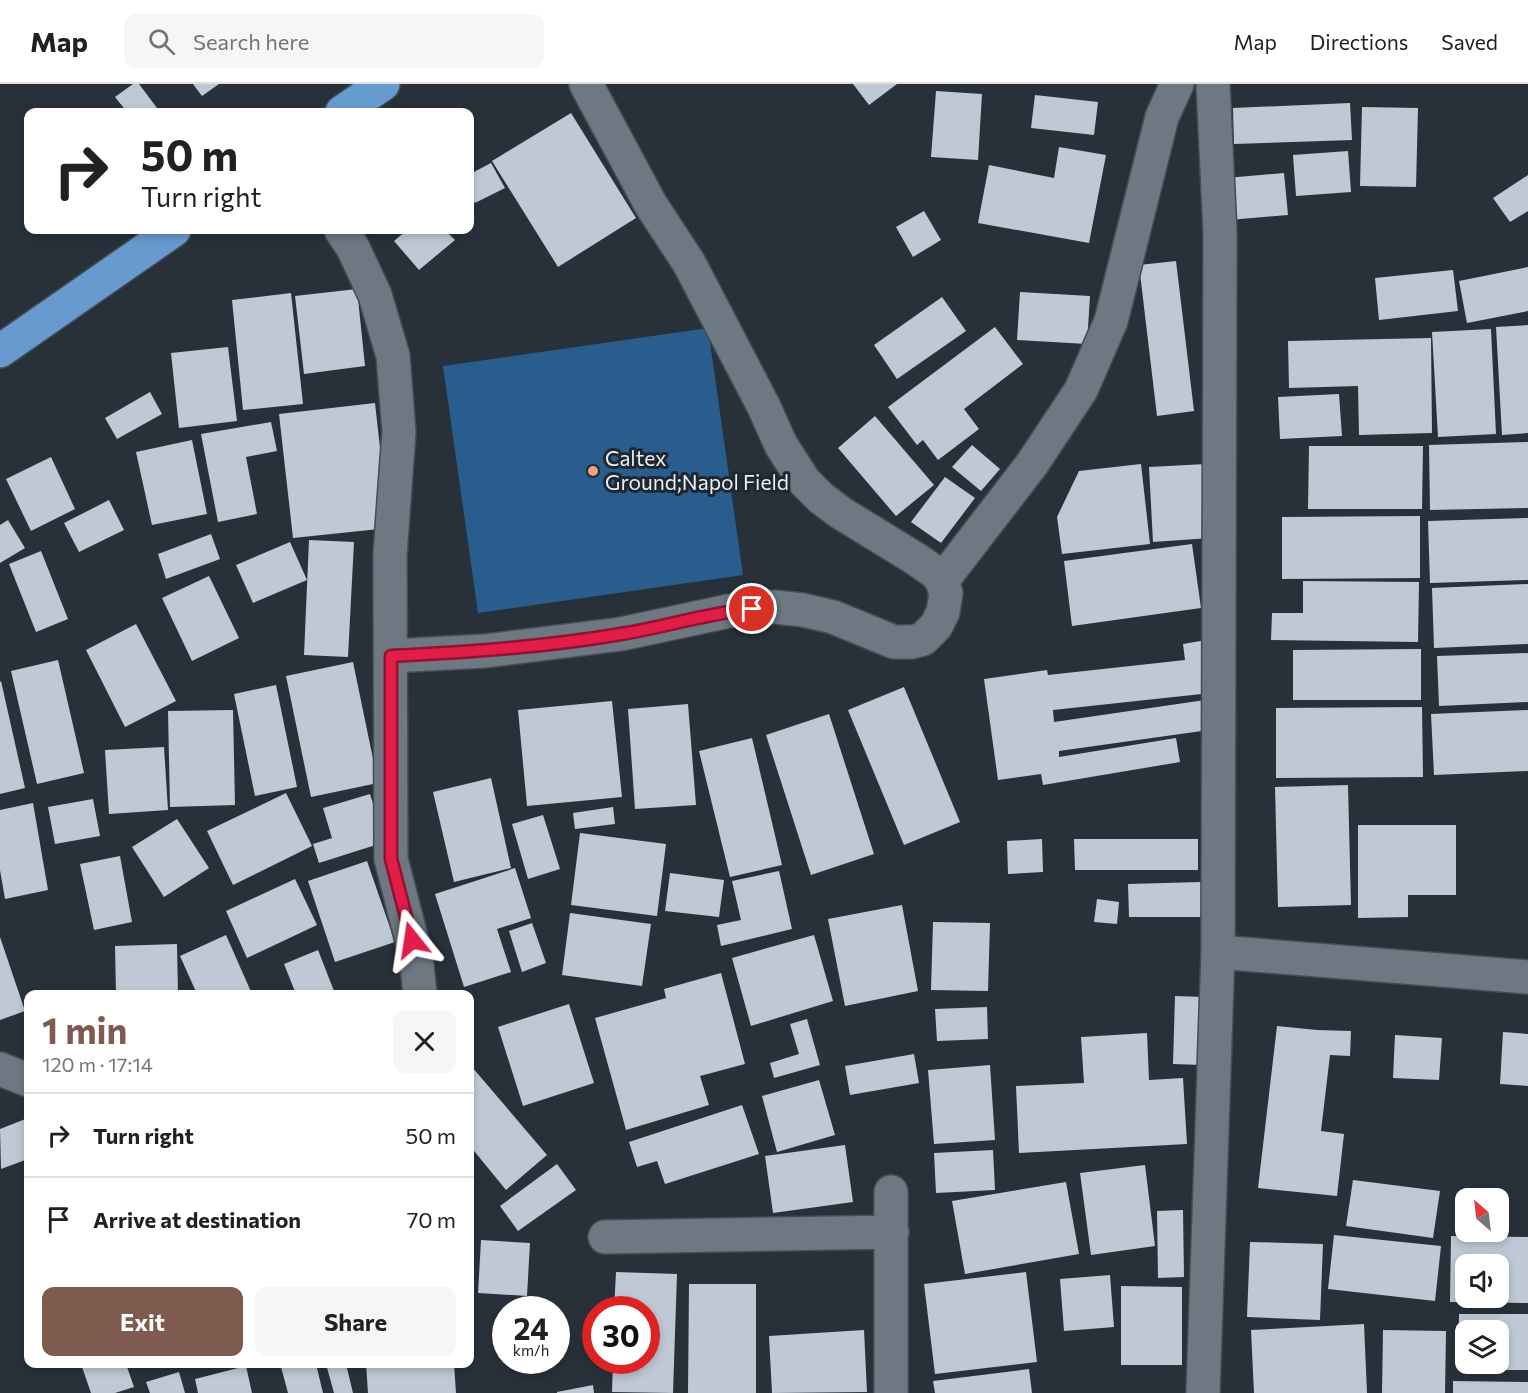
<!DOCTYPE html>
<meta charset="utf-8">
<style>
body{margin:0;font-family:Commissioner,sans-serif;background:#f6f6f6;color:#202124;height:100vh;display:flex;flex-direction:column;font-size:22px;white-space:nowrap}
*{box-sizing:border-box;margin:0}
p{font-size:20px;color:#757577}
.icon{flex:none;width:33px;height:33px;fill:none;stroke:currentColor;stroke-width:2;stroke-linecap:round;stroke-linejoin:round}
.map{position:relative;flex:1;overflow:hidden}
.drawer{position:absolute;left:24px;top:906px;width:450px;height:378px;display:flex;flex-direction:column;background:#fff;border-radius:12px;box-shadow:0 3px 9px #0003}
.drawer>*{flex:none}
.top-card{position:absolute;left:24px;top:24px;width:450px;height:126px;border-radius:12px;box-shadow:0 3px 9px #0003;background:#fff;color:#202124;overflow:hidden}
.needle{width:39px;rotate:332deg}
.controls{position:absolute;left:1455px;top:1104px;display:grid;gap:12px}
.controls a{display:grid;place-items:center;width:54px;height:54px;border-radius:12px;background:#fff;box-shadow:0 3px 9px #0003;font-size:30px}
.speed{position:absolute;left:492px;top:1212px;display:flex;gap:12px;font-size:30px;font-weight:700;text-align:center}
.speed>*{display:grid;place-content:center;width:78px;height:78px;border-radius:50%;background:#fff;box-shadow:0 3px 9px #0003;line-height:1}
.speed small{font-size:15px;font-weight:400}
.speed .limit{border:9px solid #d22;background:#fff;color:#111}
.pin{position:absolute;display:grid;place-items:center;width:51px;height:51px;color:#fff;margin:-26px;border:3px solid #fff;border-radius:50%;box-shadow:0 2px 6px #0007}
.me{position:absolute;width:66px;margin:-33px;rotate:345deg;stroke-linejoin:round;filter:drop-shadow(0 0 4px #0008)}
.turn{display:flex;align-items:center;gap:21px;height:126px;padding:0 18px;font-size:27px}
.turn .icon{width:78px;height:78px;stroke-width:2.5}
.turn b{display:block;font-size:42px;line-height:51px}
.round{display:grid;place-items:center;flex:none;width:63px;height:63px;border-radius:12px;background:#f6f6f6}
.head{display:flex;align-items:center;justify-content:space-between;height:102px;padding:0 18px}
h1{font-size:36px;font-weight:700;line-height:45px;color:#7f5a4f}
.cta{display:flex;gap:12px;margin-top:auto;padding:12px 18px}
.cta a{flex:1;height:69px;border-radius:12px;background:#7f5a4f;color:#fff;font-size:24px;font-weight:700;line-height:69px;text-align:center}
.cta a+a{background:#f6f6f6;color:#202124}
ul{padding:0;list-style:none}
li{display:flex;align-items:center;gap:18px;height:84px;padding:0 18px;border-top:2px solid #e0e0e0}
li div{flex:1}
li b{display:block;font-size:22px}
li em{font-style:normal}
header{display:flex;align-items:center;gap:36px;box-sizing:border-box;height:84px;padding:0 30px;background:#fff;border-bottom:2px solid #e0e0e0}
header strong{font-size:28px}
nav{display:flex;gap:33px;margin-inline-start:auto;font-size:21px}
.search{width:420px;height:54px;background:#f6f6f6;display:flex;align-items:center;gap:15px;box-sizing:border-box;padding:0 21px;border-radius:12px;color:#757577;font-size:22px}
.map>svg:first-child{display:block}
</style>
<header>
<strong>Map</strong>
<div class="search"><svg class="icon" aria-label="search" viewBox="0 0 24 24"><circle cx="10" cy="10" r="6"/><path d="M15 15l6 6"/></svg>Search here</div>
<nav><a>Map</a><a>Directions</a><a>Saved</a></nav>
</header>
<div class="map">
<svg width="1528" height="1309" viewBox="0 0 1528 1309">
<rect width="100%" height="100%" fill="#28313a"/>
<path fill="#295d8d" d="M708 244 743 491 478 529 443 282Z"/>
<path fill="#bec9d5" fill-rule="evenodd" d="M133 0H139L160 28H127L115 13Z
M193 0H219L202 12Z
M853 0H897L869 21Z
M936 7 982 10 978 76 931 73Z
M1035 11 1098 18 1094 51 1031 44Z
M1350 19 1352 56 1234 60 1233 24Z
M1362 23 1418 24 1416 103 1360 102Z
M571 29 636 134 558 183 492 77Z
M1059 63 1106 71 1089 159 978 139 989 81 1054 94Z
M1348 67 1351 108 1296 112 1293 71Z
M491 79 505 104 475 119 470 109V90Z
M1284 89 1288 131 1229 136 1226 94Z
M1528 91V127L1510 138 1493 114Z
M924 127 941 156 913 173 896 143Z
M407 146H445L455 156 419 186 394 157Z
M1176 177 1194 327 1157 332 1139 181Z
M1528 183V227L1467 239 1459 197Z
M1453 186 1458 227 1379 236 1375 194Z
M357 205 365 282 304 290 295 212Z
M1020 208 1090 212 1087 260 1017 256Z
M291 209 303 320 243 326 232 216Z
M942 213 966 247 897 295 874 261Z
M1528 241V349L1502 351 1496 243Z
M995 243 1023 280 964 325 979 345 938 376 923 356 917 361 888 323Z
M1491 245 1496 350 1438 353 1432 248Z
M1431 254 1432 349 1359 351 1358 302 1289 304 1288 257Z
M228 263 237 337 179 344 171 269Z
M150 308 162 330 117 355 105 334Z
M1339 310 1342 352 1280 355 1278 313Z
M375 319 389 444 293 454 279 330Z
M875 332 934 401 896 432 838 364Z
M271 338 277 367 246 373 257 430 218 438 201 350Z
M192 356 207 430 152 441 136 368Z
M1528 358V424L1430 426 1429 361Z
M972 361 1000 385 981 407 952 383Z
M1309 362H1423L1422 425H1308Z
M51 373 75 425 31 447 6 395Z
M1141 380 1150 460 1062 470 1057 433 1079 387Z
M1206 380 1210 454 1153 458 1149 383Z
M945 393 975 414 941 459 911 438Z
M109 416 124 446 79 468 64 439Z
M1420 432V494L1282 495V433Z
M1528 434V496L1430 499 1428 437Z
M8 436 25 464 0 479V441Z
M211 450 220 475 166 495 158 470Z
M309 456 354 458 348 573 304 571Z
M290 458 307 496 253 519 236 481Z
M1192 460 1201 524 1072 542 1064 477Z
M41 467 68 535 36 548 9 480Z
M209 492 239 554 192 577 162 514Z
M1303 497 1419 498 1418 558 1271 556 1272 529H1303Z
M1528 500V560L1434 564 1432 504Z
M136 540 176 617 125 643 86 566Z
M1206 556 1211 609 1053 626 1054 638 1212 615 1216 645 1059 667V673L1176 654 1180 678 1043 701 1041 690 998 696 984 595 1047 586 1048 591 1185 576 1183 560Z
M1421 565V616H1293V566Z
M1528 569V618L1439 622 1437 572Z
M58 576 84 689 37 700 11 587Z
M353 578 378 699 311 713 286 592Z
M1 597 25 704 0 710V598Z
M276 601 297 703 255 712 234 610Z
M904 603 960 738 904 761 848 626Z
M612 617 622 713 527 722 518 626Z
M688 620 696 721 635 725 628 625Z
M1422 623 1423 693 1276 694V624Z
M233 626 235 721 170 723 168 627Z
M1528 626V687L1434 691 1431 630Z
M829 630 874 770 811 791 766 651Z
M752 654 782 781 730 793 699 667Z
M164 663 168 726 109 730 105 666Z
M491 694 511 784 454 798 433 708Z
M1348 701 1351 821 1278 823 1275 703Z
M286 709 312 762 233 801 207 747Z
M370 710 385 758 319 779 313 760 332 754 323 724Z
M93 715 100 752 55 760 48 723Z
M33 719 48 806 5 815 0 786V726Z
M613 723 615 740 575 745 573 729Z
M543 731 560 785 528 795 512 740Z
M177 735 209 784 164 813 132 763Z
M1358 741H1456V811H1408V833L1358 834Z
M580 749 666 760 657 832 571 821Z
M1042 755 1043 788 1008 790 1007 757Z
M1074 755H1198V786H1075Z
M120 772 132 838 94 846 80 780Z
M367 777 395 858 335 878 308 797Z
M515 784 531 834 497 845 511 888 464 903 435 810Z
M779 787 792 845 721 862 717 841 741 836 732 797Z
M670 789 724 796 719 833 665 827Z
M295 795 317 841 247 874 226 827Z
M1201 798V833H1129L1128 800Z
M1097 815 1119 818 1117 840 1094 838Z
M902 821 918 907 845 922 828 835Z
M570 829 651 840 642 902 562 891Z
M933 838 990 839 988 907 931 906Z
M532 839 546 879 522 888 509 847Z
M226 851 252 910H197L180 872Z
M814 851 833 917 751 942 732 874Z
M0 853 25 927 0 936Z
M177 860 178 910H116L115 862Z
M318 866 334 907 324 910H296L284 880Z
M721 889 745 980 700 992 709 1021 626 1046 595 934 666 914 664 905Z
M1175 912 1204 913 1202 981 1173 980Z
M569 920 594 999 523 1022 498 943Z
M987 923 988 955 937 957 935 925Z
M807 935 820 981 774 994 770 979 799 970 790 940Z
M1277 942 1317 946 1351 947 1350 972 1330 971 1321 1047 1344 1050 1337 1112 1258 1104Z
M1503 948 1528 950V1002L1500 1000Z
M1147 949 1149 996 1183 994 1187 1060 1019 1069 1016 1002 1084 999 1081 953Z
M1395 951 1442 954 1439 996 1393 994Z
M914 970 919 999 850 1011 845 982Z
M990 981 995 1056 934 1060 928 986Z
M472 983 547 1071 506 1106 470 1062V985Z
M819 996 835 1051 777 1068 762 1012Z
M742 1021 759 1070 665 1100 657 1077 637 1083 629 1058Z
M28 1034V1075L1 1085 0 1045Z
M845 1061 853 1118 773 1129 765 1072Z
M993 1066 995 1106 936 1109 934 1069Z
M557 1080 576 1106 518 1147 500 1122Z
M1145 1081 1155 1162 1091 1171 1080 1089Z
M1353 1096 1440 1107 1433 1154 1346 1142Z
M1066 1098 1079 1170 965 1190 952 1117Z
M1183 1126 1184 1193 1158 1194 1157 1127Z
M1334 1151 1441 1162 1435 1217 1328 1205Z
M1451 1152 1528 1153V1219L1450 1218ZM1466 1180H1498V1214H1466Z
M481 1156 530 1159 527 1212 478 1209Z
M1250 1158 1323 1160 1320 1236 1247 1233Z
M616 1188 677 1190 673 1309 612 1308 613 1276H646V1226H614Z
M1026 1188 1037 1278 935 1290 924 1200Z
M1110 1191 1114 1243 1064 1247 1060 1195Z
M689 1200H756V1309H688Z
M1121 1202 1182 1203V1281H1121Z
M1459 1230H1528V1286H1458ZM1466 1246H1498V1280H1466Z
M1364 1240 1367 1309H1254L1251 1246Z
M864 1246 867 1308 772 1309 769 1252Z
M1383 1246 1446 1247 1445 1309H1382Z
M81 1280H126L134 1303 115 1309H91Z
M296 1280H316L323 1309H288L281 1283Z
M326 1280H346L353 1309H334Z
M366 1280H454L456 1309H368Z
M246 1282 252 1309H198L195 1295Z
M1029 1285 1032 1309H935L933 1297Z
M179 1288 185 1309H150L146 1298Z
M1453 1297 1528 1298V1309H1453Z
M593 1301 594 1309H557V1308Z"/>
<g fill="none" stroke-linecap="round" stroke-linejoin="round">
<g stroke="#454c54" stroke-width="36">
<path id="minor" d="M1213 0 1220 149 1218 868 1528 893
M341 146 353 164 375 211 393 272 399 348 390 471 391 775 416 872 420 910
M942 497 1032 380 1081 306 1111 237 1162 33 1177 0
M391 572 485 567 621 550 729 527 775 523 803 526 833 533 894 558H912L923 555 936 542 943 528 946 509 942 497 936 489 916 475 841 429 821 414 804 397 781 361 764 323 689 179 651 121 586 0
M0 985 28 996
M605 1153 892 1148
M891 1309V1108
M1203 1309 1218 868"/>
</g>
<g stroke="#454c54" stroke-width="36">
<path id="highway" d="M342 28 383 0
M0 267 174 146"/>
</g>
<use href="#minor" stroke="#6e7882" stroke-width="33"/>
<use href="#highway" stroke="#679bcf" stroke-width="33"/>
</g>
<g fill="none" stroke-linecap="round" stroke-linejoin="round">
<g stroke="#92132f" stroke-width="15">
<path id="route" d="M412 856 391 775V572C468 568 545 563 621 550 665 543 707 529 752 525"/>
</g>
<use href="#route" stroke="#e11d48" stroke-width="10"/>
</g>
<circle fill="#f39f83" stroke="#1f2730" stroke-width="2" cx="593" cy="387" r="6"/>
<g text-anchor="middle" stroke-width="6" stroke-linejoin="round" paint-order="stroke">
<g font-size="21" fill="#e9eff5" stroke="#1f2730" text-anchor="start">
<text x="605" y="382">Caltex<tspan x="605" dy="24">Ground;Napol Field</tspan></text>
</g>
</g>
</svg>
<div class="controls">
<a><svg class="needle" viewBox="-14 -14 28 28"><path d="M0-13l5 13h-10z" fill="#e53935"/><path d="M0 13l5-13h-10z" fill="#757577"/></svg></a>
<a><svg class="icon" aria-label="sound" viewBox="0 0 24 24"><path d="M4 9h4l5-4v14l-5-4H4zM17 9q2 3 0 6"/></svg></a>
<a><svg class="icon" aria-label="layers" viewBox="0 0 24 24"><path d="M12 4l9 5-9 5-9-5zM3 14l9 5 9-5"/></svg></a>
</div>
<div class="speed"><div>24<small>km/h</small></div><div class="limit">30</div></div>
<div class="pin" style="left:752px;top:525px;background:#d93025"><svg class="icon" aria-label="arrive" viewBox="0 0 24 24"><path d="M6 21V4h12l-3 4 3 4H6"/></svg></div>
<svg class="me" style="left:412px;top:856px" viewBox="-20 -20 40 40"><path d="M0-17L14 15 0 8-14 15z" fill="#e11d48" stroke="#fff" stroke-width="4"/></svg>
<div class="top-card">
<div class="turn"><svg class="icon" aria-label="right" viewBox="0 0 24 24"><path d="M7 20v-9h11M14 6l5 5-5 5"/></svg><div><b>50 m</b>Turn right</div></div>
</div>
<section class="drawer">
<div class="head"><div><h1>1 min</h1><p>120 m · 17:14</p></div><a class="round"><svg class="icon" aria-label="close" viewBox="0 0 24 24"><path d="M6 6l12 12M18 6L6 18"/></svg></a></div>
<ul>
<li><svg class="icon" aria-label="right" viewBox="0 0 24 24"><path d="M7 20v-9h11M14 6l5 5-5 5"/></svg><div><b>Turn right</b></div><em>50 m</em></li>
<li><svg class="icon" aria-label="arrive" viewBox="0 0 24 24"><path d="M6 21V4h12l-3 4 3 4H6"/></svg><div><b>Arrive at destination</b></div><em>70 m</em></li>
</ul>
<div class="cta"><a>Exit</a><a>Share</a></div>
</section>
</div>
